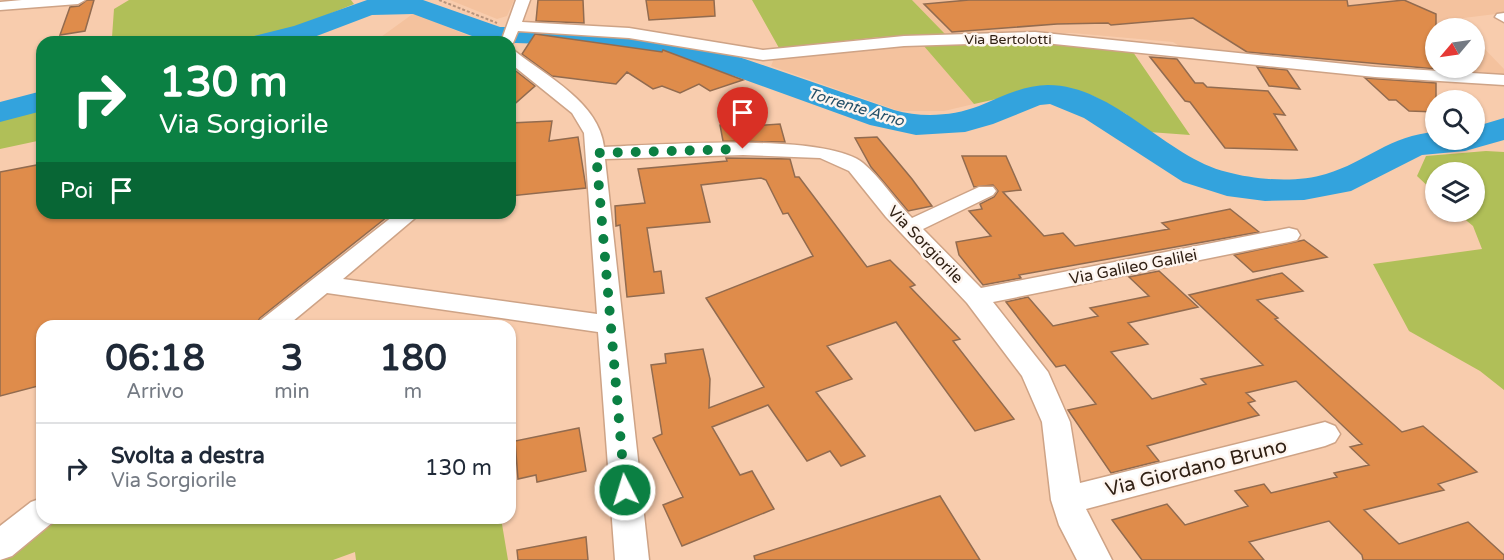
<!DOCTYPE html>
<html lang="it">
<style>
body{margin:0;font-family:"Varela Round",sans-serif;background:#f2f2f3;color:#1f2937;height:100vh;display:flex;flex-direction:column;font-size:22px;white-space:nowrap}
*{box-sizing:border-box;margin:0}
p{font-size:20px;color:#747a83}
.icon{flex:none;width:33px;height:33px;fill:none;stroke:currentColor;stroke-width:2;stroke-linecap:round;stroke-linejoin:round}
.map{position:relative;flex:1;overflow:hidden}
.sheet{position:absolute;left:36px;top:320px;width:480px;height:204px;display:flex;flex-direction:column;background:#fff;border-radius:18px;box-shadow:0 2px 4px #0004}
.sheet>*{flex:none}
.banner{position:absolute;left:36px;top:36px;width:480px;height:183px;border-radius:18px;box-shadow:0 2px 4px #0004;background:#0b8043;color:#fff;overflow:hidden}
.needle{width:39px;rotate:241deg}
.buttons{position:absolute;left:1425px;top:18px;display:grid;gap:12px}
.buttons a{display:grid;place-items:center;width:60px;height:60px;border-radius:50%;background:#fff;box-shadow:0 2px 4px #0004;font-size:30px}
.pin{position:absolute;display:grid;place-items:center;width:51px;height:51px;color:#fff;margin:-62px -26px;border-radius:50% 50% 50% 0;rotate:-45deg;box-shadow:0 0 6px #0007}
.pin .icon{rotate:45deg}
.me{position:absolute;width:66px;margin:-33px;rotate:355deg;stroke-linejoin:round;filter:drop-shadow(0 0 4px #0008)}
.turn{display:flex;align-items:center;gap:21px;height:126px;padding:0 24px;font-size:27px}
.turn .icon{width:78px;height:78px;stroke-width:2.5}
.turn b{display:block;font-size:42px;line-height:51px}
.then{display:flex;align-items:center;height:57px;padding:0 24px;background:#0003;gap:12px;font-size:22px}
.eta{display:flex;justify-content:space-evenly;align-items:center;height:102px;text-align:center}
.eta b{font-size:36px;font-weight:700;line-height:42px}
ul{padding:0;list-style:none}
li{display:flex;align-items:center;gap:18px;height:90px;padding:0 24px;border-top:2px solid #e0e1e3}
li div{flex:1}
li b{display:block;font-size:22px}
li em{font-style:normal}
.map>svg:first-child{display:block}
</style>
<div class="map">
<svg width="1504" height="560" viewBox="0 0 1504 560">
<rect width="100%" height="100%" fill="#f8ccad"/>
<path fill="#f4c29e" d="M450 0H514L507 16 497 19Z
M912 0H1504V13L1455 19 1464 28H1436V68H1474L1475 39 1504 69V76L1382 69 1184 49 1173 42 1072 33 946 35Z
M414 13 469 36 497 42H374Z
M923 45 974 104 944 111H899L771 66 775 56Z"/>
<path fill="#b0bf58" d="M129 0H351L354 4 260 42H109L112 37 114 9Z
M752 0H912L946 35 881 37 779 48Z
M1028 41 1133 52 1190 135 1149 132 1126 114 1093 96 1050 87 974 104 923 45Z
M42 92V140L0 149V105Z
M1486 151 1504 152V390L1480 371 1409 331 1373 264 1482 249 1473 226 1456 212H1474V172H1436L1435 193 1417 176 1426 156Z
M49 518H501L508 560H356L355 552 333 560H0Z"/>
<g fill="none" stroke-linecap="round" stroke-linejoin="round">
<path fill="#33a3dd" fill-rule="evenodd" d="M367 0H423L500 27 606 28 668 37 739 57 894 110C922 118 953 116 979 106 1001 97 1024 85 1048 85 1114 85 1167 158 1227 172 1256 180 1297 183 1326 174 1367 162 1389 135 1436 132V140H1474V127L1504 118V140L1465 151 1422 155 1351 191 1304 200 1265 201 1227 196 1183 182 1084 118 1050 104 1040 105 993 124 965 132 916 135 870 125 737 77 664 54 606 46 488 42 413 14 372 15 301 42H249L254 36 294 26Z
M42 91V111L0 122V102Z"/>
</g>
<path fill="#df8c4b" stroke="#926b4f" stroke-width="1.5" d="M87 0H94L85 31 60 35 70 7 79 6Z
M538 0H583L584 23 536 21Z
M646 0H714L715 16 649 20Z
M969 0H1347L1348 6 1404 0 1436 14V69L1247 52 1193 18 1111 25 1108 23 1057 24 952 32 924 4Z
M535 34 662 52 663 50 743 80 710 91 699 84 680 93 662 86 653 89 627 72 616 84 552 76 522 54Z
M1150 57 1177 59 1195 83H1203L1207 87 1268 91 1285 115 1274 114 1297 150 1225 148 1190 102 1185 101Z
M1257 67 1287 70 1300 89 1269 86Z
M512 68 535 86 510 108V71Z
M1365 78 1436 83V112L1409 111 1396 100H1389Z
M748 118 750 126 780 124 785 142 723 141 720 125Z
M552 121 549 141 578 137 586 188 510 196V123Z
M877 137 912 179 932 206 908 211 871 167 855 138Z
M962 156H1006L1021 190 1003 192 1044 236 1063 233 1075 246 1169 229 1162 223 1230 209 1259 232 1019 275 1021 278 983 285 959 255 956 242 991 236 969 211 982 209 980 204 994 197 998 191 993 185 974 187Z
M726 158 790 159 795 177H799L867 267 890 260 915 285 910 287 960 339 953 341 1014 419 975 431 896 322 827 346 852 379 816 392 865 456 841 466 830 451 807 461 768 405 712 427 740 475 752 471 774 509 682 546 663 505 683 497 653 438 662 434 651 365 666 363 665 354 703 349 710 379 709 408 764 387 706 298 813 256 788 213 783 214 766 180 761 178 701 185 710 222 647 228 654 272 661 271 664 293 627 297 620 225 616 226 615 206 645 203 638 169 727 161Z
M42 164V213H392L260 318 255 326H42V385L0 396V172Z
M1304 240 1327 257 1253 272 1234 255Z
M1159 271 1198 307 1128 323 1148 344 1111 352 1152 399 1206 384 1201 379 1263 365 1189 295 1282 273 1303 291 1257 300 1278 318 1275 319 1402 432 1423 426 1477 472 1438 484 1444 490 1364 510 1399 544 1468 522 1504 555V560H1363L1362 555 1329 521 1249 542 1264 560H1142L1112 520 1167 504 1185 525 1248 506 1235 491 1264 484 1271 493 1337 477 1334 473 1369 465 1350 447 1362 444 1296 381 1246 393 1255 401 1248 403 1259 415 1147 446 1159 461 1111 473 1068 410 1096 404 1065 365 1056 367 1006 302 1028 297 1053 326 1098 316 1090 308 1149 296 1129 277Z
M579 428 586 471 537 482 536 475 518 479 515 441Z
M940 496 980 560H755L754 556Z
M586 537 588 560H518L517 550Z"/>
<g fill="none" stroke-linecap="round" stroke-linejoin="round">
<g stroke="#cea386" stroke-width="3">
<path id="minor" d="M22 0H85L78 4 0 10V2Z
M516 0H530L522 22 629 28 763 50 904 36 1035 32 1375 67 1504 75V85L1375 77 1035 42 904 46 763 60 629 38 518 31 513 43 501 42Z
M1504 13V22L1495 17 1497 14Z
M510 50 516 52C548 77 599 103 604 147 657 145 825 132 863 163 881 178 895 201 912 218L979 187H993L996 191 993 195 923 229 981 288 1289 228 1297 230 1300 235 1297 240 1289 242 993 302 1048 372 1070 422 1080 483 1325 422 1335 426 1340 434 1335 442 1325 446 1086 509 1112 560H1077L1059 525 1051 500 1042 422 1022 376 967 303 886 217 849 171 820 158 743 155 605 159 649 560H615L598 332 327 293 287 326H258L261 320 397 213H421L343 279 597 314 584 133 572 113 510 63Z
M42 498V518H55L53 522 12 556 0 560V526L31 502Z"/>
</g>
<path stroke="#b7947c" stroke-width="2" stroke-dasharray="3 2" stroke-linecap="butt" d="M439 0 497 23"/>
<use href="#minor" fill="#fff" fill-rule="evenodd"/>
</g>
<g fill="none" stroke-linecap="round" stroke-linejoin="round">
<path stroke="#0b8043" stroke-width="10" stroke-dasharray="0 18" d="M625 490 596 153 743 149"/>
</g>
<g text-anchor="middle" stroke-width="5" stroke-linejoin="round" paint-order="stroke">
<g font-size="14" fill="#312115" stroke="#fef5ef">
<text x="1008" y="44">Via Bertolotti</text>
</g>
<g font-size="15" font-style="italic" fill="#255069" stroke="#fef5ef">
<text transform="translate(856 107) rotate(17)" y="5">Torrente Arno</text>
</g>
<g font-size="16" fill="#312115" stroke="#fef5ef">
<text transform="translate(926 244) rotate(46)" y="6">Via Sorgiorile</text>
<text transform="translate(1133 266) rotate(-11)" y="6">Via Galileo Galilei</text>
</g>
<g font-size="20" fill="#312115" stroke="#fef5ef">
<text transform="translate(1196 467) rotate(-14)" y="7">Via Giordano Bruno</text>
</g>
</g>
</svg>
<div class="buttons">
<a><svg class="needle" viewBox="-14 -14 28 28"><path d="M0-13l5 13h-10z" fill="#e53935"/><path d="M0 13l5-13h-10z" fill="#747a83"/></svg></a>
<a><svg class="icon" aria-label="search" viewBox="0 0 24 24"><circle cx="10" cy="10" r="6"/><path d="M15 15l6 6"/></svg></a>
<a><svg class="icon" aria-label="layers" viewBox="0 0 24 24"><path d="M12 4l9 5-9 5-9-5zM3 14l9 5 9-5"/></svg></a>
</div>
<div class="pin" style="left:743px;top:149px;background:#d93025"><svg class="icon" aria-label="arrive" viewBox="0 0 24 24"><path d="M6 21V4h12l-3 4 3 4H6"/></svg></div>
<svg class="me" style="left:625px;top:490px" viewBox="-20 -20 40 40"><circle r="17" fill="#0b8043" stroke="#fff" stroke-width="3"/><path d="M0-11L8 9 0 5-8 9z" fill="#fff"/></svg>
<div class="banner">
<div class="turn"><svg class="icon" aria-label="right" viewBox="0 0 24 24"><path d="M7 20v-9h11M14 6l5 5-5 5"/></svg><div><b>130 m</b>Via Sorgiorile</div></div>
<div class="then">Poi<svg class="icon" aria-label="arrive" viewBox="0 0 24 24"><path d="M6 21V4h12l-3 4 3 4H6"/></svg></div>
</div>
<section class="sheet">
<div class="eta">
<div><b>06:18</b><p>Arrivo</p></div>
<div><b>3</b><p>min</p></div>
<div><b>180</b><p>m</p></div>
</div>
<ul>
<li><svg class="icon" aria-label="right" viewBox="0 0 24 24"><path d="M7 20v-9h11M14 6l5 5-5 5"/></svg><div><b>Svolta a destra</b><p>Via Sorgiorile</p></div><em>130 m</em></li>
</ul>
</section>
</div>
